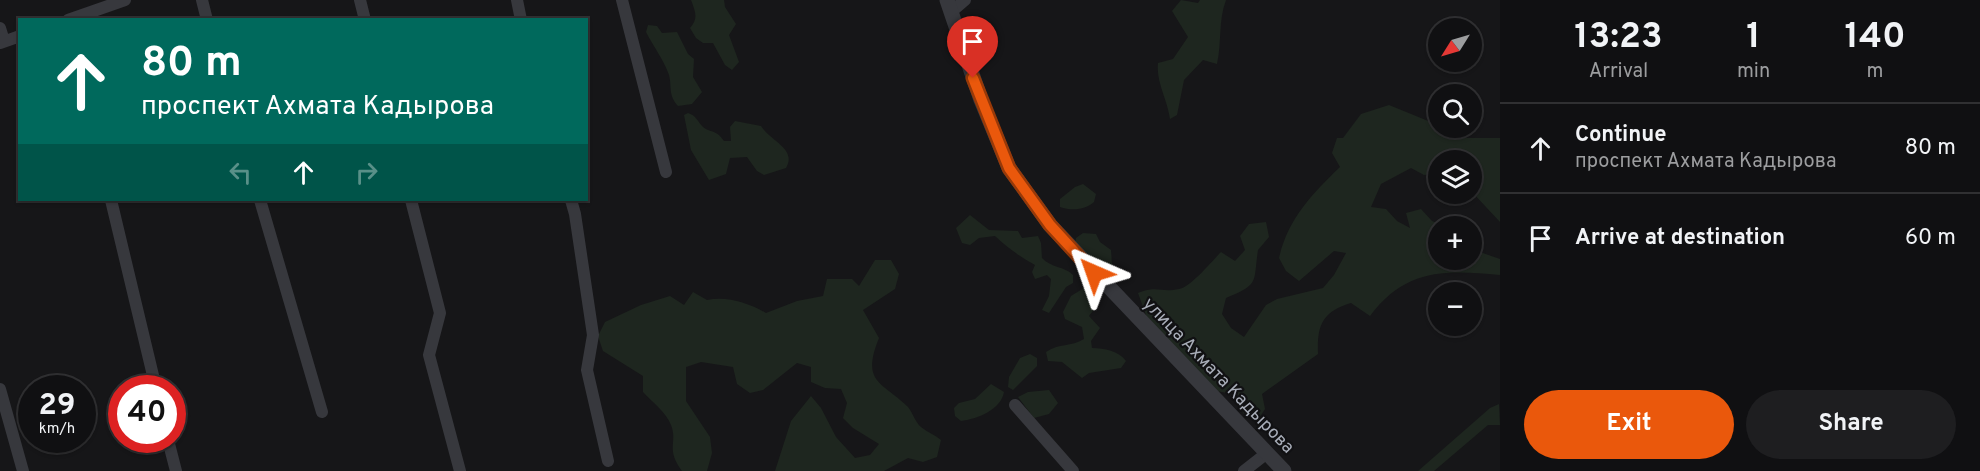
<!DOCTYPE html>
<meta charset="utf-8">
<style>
body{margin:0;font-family:Overpass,sans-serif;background:#1e1e20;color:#f1f3f6;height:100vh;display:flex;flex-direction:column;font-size:22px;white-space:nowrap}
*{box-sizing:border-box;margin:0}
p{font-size:20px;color:#9c9d9f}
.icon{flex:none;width:33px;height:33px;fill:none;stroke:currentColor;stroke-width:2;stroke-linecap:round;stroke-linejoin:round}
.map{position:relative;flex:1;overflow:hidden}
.drawer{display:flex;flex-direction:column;background:#101012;width:480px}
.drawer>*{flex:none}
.hud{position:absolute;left:18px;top:18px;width:570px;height:183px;border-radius:0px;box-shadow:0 2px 4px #0004,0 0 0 2px #303032;background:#00695c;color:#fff;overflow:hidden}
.needle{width:39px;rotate:233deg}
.controls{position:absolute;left:1428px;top:18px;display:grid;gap:12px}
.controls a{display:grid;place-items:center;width:54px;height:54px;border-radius:50%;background:#101012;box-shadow:0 2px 4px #0004,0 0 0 2px #303032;font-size:30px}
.speed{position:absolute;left:18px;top:375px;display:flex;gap:12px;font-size:30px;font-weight:700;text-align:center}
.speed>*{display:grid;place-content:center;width:78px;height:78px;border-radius:50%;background:#101012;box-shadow:0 2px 4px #0004,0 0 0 2px #303032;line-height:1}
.speed small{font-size:15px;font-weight:400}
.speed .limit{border:9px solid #d22;background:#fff;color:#111}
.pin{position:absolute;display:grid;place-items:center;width:51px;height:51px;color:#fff;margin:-62px -26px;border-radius:50% 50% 50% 0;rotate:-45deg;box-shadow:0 0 6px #0007}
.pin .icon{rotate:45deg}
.me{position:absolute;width:66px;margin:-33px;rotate:317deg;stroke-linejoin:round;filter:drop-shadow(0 0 4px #0008)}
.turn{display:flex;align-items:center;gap:21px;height:126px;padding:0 24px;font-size:27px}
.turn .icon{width:78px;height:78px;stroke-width:2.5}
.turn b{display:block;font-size:42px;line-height:51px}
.lanes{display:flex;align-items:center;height:57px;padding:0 24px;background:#0003;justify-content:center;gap:30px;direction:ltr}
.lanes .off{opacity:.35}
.eta{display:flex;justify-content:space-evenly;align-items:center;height:102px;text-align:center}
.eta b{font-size:36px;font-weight:700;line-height:42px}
.primary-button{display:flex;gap:12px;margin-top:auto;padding:12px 24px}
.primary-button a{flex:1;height:69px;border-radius:36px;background:#ea580c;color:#fff;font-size:24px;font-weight:700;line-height:69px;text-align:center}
.primary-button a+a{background:#1e1e20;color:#f1f3f6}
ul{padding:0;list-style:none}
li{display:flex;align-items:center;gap:18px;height:90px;padding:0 24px;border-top:2px solid #303032}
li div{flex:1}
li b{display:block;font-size:22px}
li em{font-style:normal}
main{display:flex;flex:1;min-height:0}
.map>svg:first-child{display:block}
</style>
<main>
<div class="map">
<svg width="1500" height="471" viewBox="0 0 1500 471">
<rect width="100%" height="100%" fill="#161618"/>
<path fill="#1e261f" d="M691 0H724L725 7 736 24 729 35 739 62 732 70 725 65 713 43H703L696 38 690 28C699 18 695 11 691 0Z
M1181 0 1198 3 1200 0H1226C1218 21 1222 42 1217 64L1203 60 1184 80 1177 115 1170 119C1167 98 1156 83 1158 63L1173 59 1188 37 1172 11Z
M648 25 657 26 662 33 677 32 688 54 694 59 693 77 702 92 692 104 678 106C668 95 672 87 669 75 664 60 653 46 646 32Z
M1389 105 1438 125V128H1443L1457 138H1500V222L1472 192V160H1438V174L1424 175 1411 168 1381 184 1371 207 1386 209 1397 221 1410 228 1406 213 1421 209 1432 221 1444 226H1438V260H1472V236L1475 237 1474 250 1500 259V275C1446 270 1406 268 1370 316L1351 303C1322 312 1317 325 1318 354L1262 394 1265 409 1256 423 1243 413 1238 398 1227 393 1212 390 1147 318 1138 293C1157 285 1161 293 1179 289 1191 287 1212 261 1221 252L1235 261 1245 250 1240 236 1249 224 1266 222 1269 237 1258 250C1253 283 1260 284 1226 298L1222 314 1231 328 1244 337 1266 305 1277 299 1323 288 1334 275 1346 253 1334 251 1299 281 1286 271 1279 258C1288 219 1311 195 1340 167L1332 153 1337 138H1343L1361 114Z
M688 113C697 116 697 121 703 127 710 133 716 129 724 141H731L730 127 735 121 761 126C772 142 797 149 786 168L764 175 757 171 747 157 730 158 726 174 709 180 691 150 684 115Z
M1083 184 1096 194 1094 202C1085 210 1072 211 1060 207V199L1075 187Z
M970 215 989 230 1018 231 1022 238 1038 236 1041 243 1042 258C1051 268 1064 266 1073 275V283L1066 287 1049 313 1042 310 1049 296 1051 279 1047 275 1035 279 1032 272 1035 265C1020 257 1007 247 995 236L979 238 970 245 962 243 956 228Z
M1083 233 1096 234 1100 242 1111 250 1112 265C1096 272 1085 255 1075 245L1076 238Z
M875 260H891L899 274 895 289 863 310 879 338C861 383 881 381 908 407 913 413 915 422 921 427 927 432 935 435 941 440L937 457 923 462 908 458 884 471H775L791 421 811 396 821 408 836 437 855 458 870 455 879 444 853 428 843 418 847 403 841 389 825 388 811 382V367L797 363 763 390 750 393 737 384 733 367 701 362 686 367V401L710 437 712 453 707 471H682C665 448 678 443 671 425 666 412 653 403 643 392V376L603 351 598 336 605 322 641 305 670 296 684 305 693 292 707 300C728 296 748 303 766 313L797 301 823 296 827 279H852L859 286Z
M1084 288H1092C1101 299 1097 306 1089 316L1100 328 1091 341 1092 348C1104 348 1119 351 1126 361L1121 368 1089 373 1082 378 1062 362 1048 361 1046 352C1059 343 1071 347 1084 339L1082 327 1065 319 1063 312 1071 296Z
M1030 354 1037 358V366L1013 390 1008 387 1009 377 1020 358Z
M991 384 1004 392C1001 410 977 419 961 421L955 416 954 408 959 403 975 399Z
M1049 390 1058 403 1049 414 1034 418 1018 397 1028 392Z
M1499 404 1500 425H1488L1434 471H1418L1490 408Z"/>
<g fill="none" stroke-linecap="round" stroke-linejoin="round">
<path stroke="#37383d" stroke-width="12" d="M202 0 207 20
M360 0 365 20
M517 0 521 20
M622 0 666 172
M951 12 965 0
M68 20 125 0
M0 28 4 41
M0 43 20 36
M111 200 156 388
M260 200 322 412
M411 200 440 313 429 355 460 471
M571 200 575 214 593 335 587 370 608 461
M0 389 23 471
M1015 405 1073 471
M168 440 176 471
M1244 471 1267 453"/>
<path stroke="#37383d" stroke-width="15" d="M947 0 981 100 1009 168 1050 225 1284 471"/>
</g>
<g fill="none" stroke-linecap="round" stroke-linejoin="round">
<g stroke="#983908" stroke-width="15">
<path id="route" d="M973 78 1009 168 1050 225 1094 273"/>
</g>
<use href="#route" stroke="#ea580c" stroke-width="10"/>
</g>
<g text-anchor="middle" stroke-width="4.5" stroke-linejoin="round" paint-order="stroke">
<g font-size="18" fill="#a8adb8" stroke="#111113">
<text transform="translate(1219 375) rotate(46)" y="6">улица Ахмата Кадырова</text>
</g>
</g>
</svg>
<div class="controls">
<a><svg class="needle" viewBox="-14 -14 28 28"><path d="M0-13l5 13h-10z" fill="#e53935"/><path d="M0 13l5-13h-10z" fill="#9c9d9f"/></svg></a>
<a><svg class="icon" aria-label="search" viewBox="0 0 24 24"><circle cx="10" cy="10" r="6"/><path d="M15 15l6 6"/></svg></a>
<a><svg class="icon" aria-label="layers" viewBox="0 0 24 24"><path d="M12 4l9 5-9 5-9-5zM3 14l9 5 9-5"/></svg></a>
<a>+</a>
<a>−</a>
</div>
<div class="speed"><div>29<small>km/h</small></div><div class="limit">40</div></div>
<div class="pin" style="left:973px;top:78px;background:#d93025"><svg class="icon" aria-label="arrive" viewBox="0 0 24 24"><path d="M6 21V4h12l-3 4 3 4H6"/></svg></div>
<svg class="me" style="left:1094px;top:273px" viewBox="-20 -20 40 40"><path d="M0-17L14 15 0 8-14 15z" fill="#ea580c" stroke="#fff" stroke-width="4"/></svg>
<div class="hud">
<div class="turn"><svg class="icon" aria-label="ahead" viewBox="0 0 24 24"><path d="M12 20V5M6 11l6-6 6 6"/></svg><div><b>80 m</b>проспект Ахмата Кадырова</div></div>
<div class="lanes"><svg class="icon off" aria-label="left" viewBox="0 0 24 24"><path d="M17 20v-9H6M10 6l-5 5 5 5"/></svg><svg class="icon" aria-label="ahead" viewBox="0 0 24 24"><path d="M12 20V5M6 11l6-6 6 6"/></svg><svg class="icon off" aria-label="right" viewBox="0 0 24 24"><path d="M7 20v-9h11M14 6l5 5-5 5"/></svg></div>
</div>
</div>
<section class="drawer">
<div class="eta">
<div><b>13:23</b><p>Arrival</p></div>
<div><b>1</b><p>min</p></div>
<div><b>140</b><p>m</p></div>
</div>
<ul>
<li><svg class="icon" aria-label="ahead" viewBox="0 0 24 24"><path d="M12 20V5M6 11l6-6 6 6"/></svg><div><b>Continue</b><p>проспект Ахмата Кадырова</p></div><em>80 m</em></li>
<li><svg class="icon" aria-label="arrive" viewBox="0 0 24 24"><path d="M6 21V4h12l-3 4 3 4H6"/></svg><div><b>Arrive at destination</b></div><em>60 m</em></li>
</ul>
<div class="primary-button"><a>Exit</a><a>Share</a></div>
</section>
</main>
